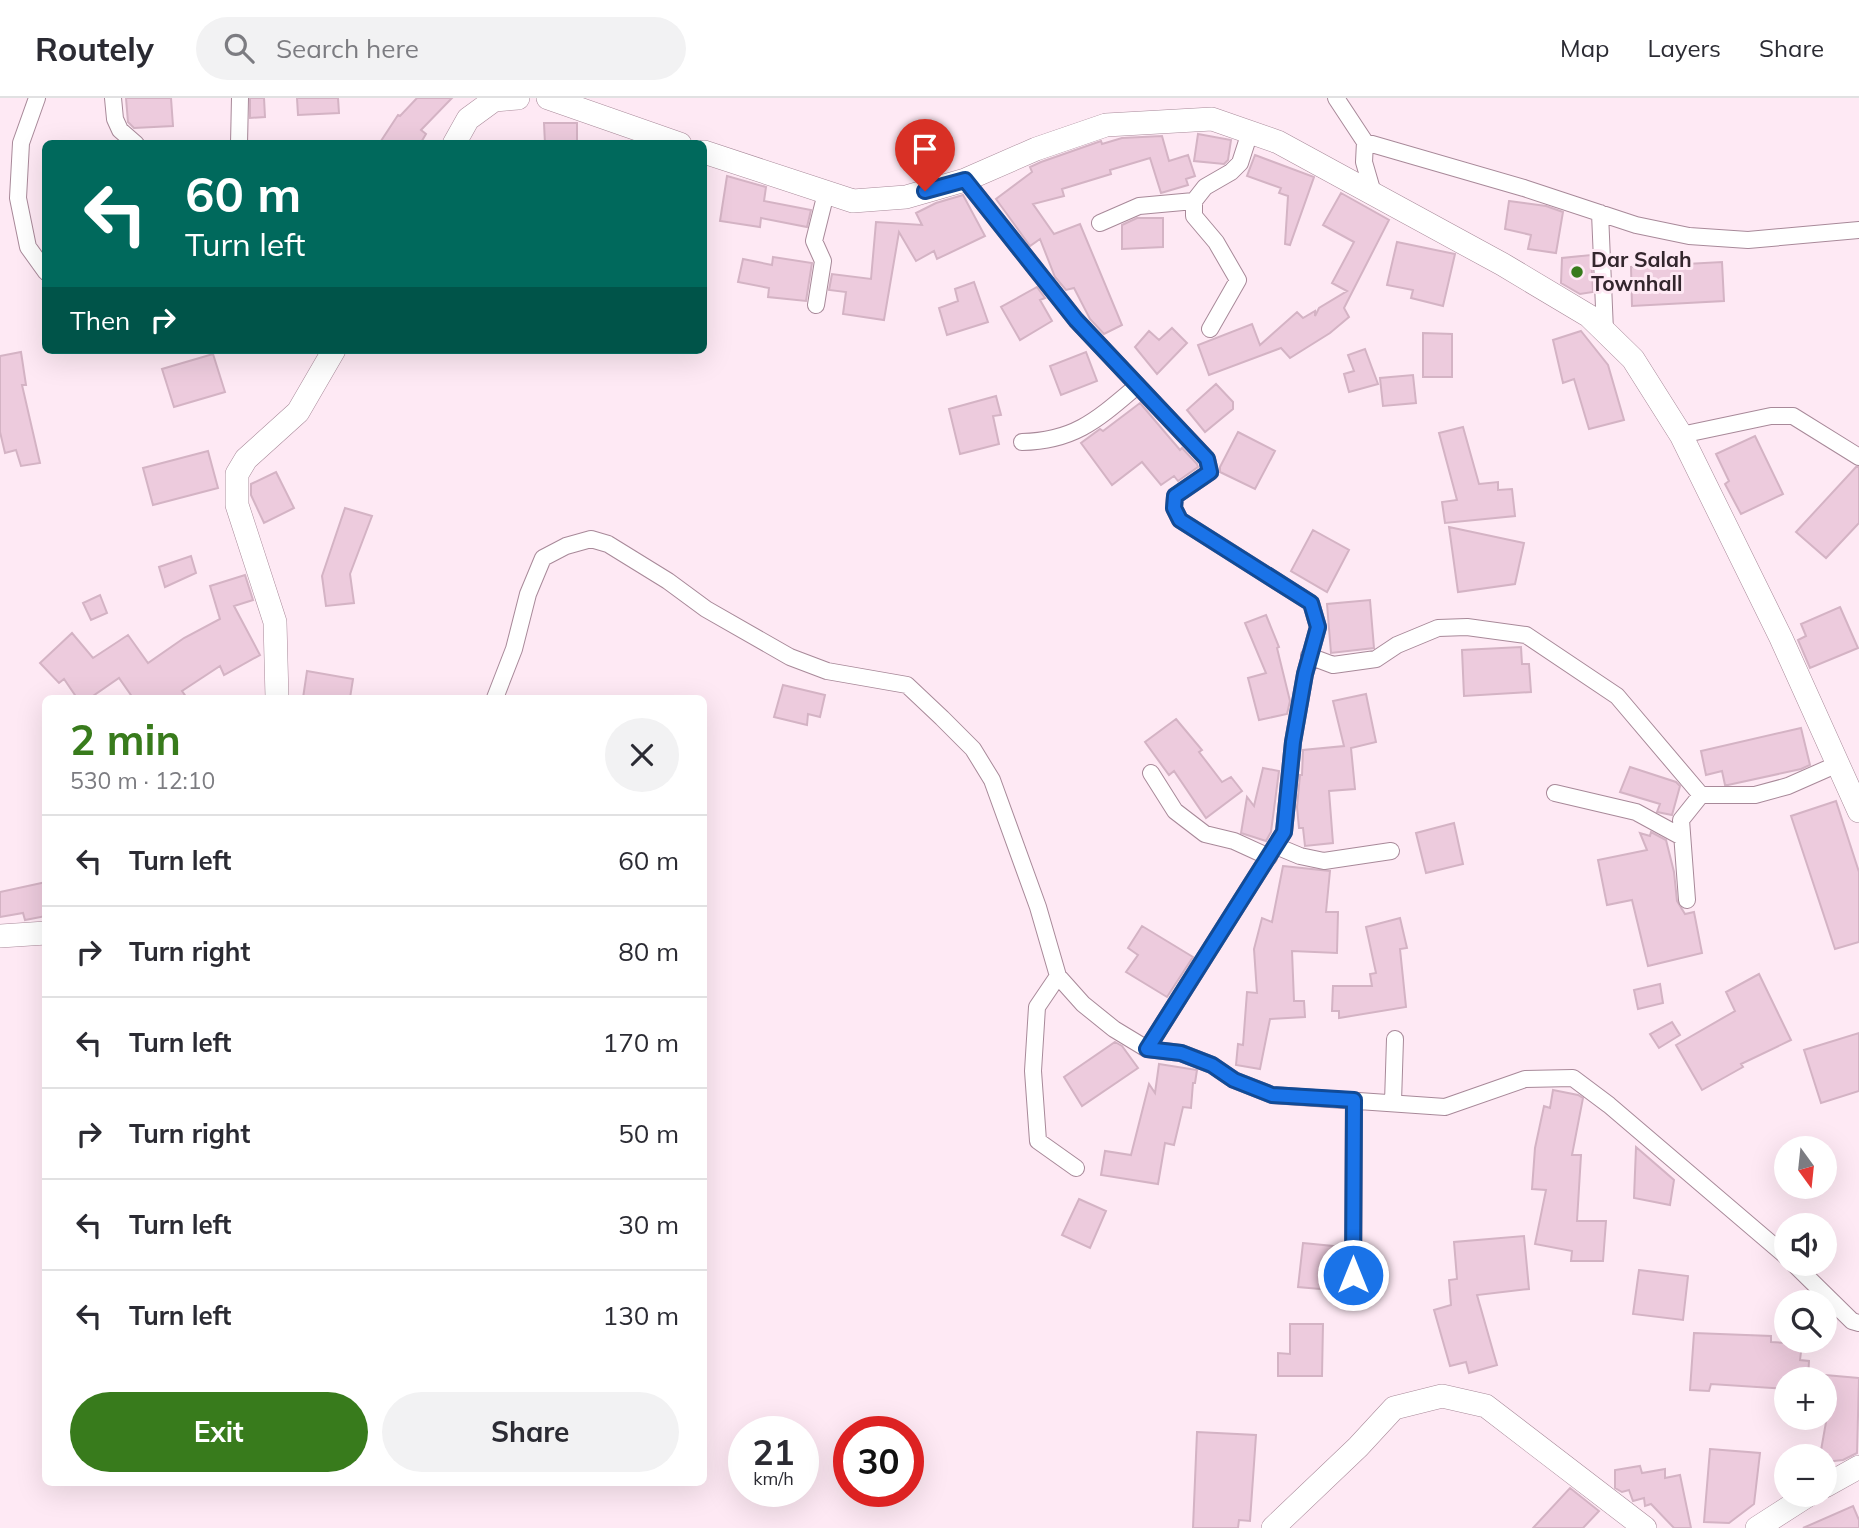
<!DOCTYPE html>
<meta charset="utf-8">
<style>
body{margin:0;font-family:Mulish,sans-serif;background:#f2f2f3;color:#2b2b33;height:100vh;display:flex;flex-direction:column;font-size:26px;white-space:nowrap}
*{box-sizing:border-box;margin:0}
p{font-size:23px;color:#7c7c81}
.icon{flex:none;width:38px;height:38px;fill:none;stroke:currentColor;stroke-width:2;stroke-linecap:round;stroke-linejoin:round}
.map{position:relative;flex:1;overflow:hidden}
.details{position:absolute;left:42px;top:597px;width:665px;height:791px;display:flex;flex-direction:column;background:#fff;border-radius:10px;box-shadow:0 7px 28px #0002}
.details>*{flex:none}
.banner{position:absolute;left:42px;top:42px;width:665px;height:214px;border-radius:10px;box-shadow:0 7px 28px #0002;background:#00695c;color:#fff;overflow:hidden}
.needle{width:46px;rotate:165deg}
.controls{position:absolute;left:1774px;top:1038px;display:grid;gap:14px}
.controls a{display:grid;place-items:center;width:63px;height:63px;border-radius:50%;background:#fff;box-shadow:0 7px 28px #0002;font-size:35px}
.speed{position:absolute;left:728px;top:1318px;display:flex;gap:14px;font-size:35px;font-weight:700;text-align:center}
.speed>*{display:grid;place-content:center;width:91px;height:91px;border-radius:50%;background:#fff;box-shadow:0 7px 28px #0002;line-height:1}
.speed small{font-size:18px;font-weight:400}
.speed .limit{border:10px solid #d22;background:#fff;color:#111}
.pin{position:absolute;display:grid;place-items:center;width:60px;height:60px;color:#fff;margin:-72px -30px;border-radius:50% 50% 50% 0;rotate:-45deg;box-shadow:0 0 7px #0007}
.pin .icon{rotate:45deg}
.me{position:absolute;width:77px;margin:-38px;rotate:0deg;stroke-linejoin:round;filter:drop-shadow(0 0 5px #0008)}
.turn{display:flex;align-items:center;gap:24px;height:147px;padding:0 28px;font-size:32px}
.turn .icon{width:91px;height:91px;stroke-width:2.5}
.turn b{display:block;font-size:49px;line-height:60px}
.then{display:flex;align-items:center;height:66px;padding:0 28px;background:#0003;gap:14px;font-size:26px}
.round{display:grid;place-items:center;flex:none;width:74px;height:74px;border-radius:37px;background:#f2f2f3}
.overview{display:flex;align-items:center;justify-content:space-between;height:119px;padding:0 28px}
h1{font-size:42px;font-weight:700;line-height:52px;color:#387b1c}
.action{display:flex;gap:14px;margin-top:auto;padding:14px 28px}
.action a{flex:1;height:80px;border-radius:42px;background:#387b1c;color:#fff;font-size:28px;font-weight:700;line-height:80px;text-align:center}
.action a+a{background:#f2f2f3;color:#2b2b33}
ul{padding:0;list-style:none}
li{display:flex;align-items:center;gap:21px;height:91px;padding:0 28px;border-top:2px solid #e1e1e2}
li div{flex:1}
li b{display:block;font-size:26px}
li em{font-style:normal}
header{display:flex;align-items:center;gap:42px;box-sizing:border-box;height:98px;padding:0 35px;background:#fff;border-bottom:2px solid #e1e1e2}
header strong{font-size:33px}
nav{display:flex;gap:38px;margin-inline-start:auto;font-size:24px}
.search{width:490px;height:63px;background:#f2f2f3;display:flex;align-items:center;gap:18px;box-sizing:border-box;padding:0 24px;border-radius:38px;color:#7c7c81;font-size:26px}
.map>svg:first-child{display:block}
</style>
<header>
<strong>Routely</strong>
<div class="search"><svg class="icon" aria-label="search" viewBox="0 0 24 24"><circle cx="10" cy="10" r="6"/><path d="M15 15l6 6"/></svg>Search here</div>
<nav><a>Map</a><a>Layers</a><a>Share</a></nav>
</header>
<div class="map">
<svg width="1859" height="1430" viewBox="0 0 1859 1430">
<rect width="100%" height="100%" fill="#fee9f4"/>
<path fill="#edcbdd" stroke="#d4b3c4" stroke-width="2" d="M126 0H171L173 28 134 30 128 24Z
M250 0H264L265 19 250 20Z
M297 0H338L339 15 298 17Z
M417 0H452L421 32 426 36 420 46H379L398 17 400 18Z
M544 25H577V46H545Z
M1198 36 1231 42 1228 62 1224 66 1194 63Z
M1162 38 1169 63 1188 57 1195 78 1186 81 1188 87 1161 95 1150 60 1110 72 1111 76 1062 91 1064 98 1033 106 1054 136 1080 126 1122 227 1104 236 1090 221 1074 190 1066 192 1055 179 1040 141 1030 148 996 101 1032 74 1030 69 1041 64 1101 43 1102 46 1122 40Z
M1255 57 1314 79 1290 147 1285 146 1288 98 1279 95 1281 90 1247 78Z
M727 78 766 89 764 103 811 112 807 129 761 120 760 129 720 123Z
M1341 95 1389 122 1344 210 1349 219 1330 235 1290 260 1281 250 1209 277 1198 247 1252 226 1260 247 1297 214 1303 220 1315 213V218L1319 210 1347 193 1332 185 1354 144 1323 127Z
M963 97 985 138 937 161 934 153 916 163 899 134 884 222 843 216 846 194 829 192 832 176 871 181 876 124 922 127 916 115 936 105Z
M1509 103 1546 108 1563 114 1556 155 1528 151 1531 137 1505 131Z
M1137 120H1163V149L1122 151V127Z
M1397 144 1455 156 1443 208 1411 200 1413 192 1387 187Z
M1591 157 1593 194 1580 196 1561 185 1562 160Z
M773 159 812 165 806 203 768 199 769 190 738 184 743 161 772 167Z
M1722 164 1724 203 1632 208 1631 169Z
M974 184 988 224 947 237 939 210 958 203 955 191Z
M1037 189 1045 200 1040 202 1052 223 1020 242 1001 209Z
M1172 230 1187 245 1157 276 1135 249 1149 233 1159 242Z
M1581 233 1608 267 1624 322 1589 331 1574 281 1563 285 1553 242Z
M1423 235 1452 236V279H1423Z
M1365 251 1378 286 1349 294 1344 276 1354 273 1348 257Z
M21 254 26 287H22L40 365 21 368 16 352 5 355 0 334V258Z
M1086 254 1097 283 1061 297 1050 268Z
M213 256 225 294 174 309 162 271Z
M1413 277 1416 305 1383 308 1380 280Z
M1216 286 1233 304V311L1205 334 1187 312Z
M996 298 1001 317 993 318 999 346 960 356 949 311Z
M1140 305 1180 352 1182 350 1197 366 1198 369 1178 383 1174 378 1161 387 1142 364 1112 387 1081 345 1100 331 1103 333Z
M1463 329 1479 386 1498 384V392L1512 391 1515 418 1445 425 1442 404 1457 402 1439 335Z
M1238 334 1275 353 1255 391 1220 374V369Z
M1755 338 1783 396 1741 416 1725 386 1729 383 1716 356Z
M208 353 218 390 153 407 143 370Z
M1856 369H1859V425L1826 460 1796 434Z
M276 374 294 410 264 425 251 397V386Z
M345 410 372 418 350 476 354 505 326 508 322 478Z
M1449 429 1524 445 1515 486 1458 494Z
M1313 432 1349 452 1327 494 1291 473Z
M191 458 196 475 165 489 159 469Z
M245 477 253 502 234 508 260 557 224 577 220 568 182 593 187 600H133L119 580 90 600H77L64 581 59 585 40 565 72 535 93 560 128 537 148 565 184 540 220 521 210 488Z
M100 497 107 515 91 522 83 505Z
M1370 502 1374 550 1331 555 1327 506Z
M1840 509 1858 550 1810 570 1798 542 1806 538 1801 526Z
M1266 517 1279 549 1277 550 1290 603 1287 616 1259 622 1248 580 1266 575 1245 525Z
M1521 549 1522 566H1529L1531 594 1464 598 1462 552Z
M307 573 353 581 350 600H303Z
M783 587 825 597 820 619 808 616 807 627 774 619Z
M1366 596 1376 644 1351 650 1355 691 1329 693 1333 745 1305 748 1303 730H1299L1297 709 1300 677H1302L1303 652 1344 648 1333 603Z
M1176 621 1202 652 1199 654 1222 684 1231 679 1242 693 1206 720 1174 673 1169 677 1145 644Z
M1801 630 1810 667 1801 671 1728 687H1725L1722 673 1706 677 1701 653Z
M1630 669 1676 684 1680 688 1672 717 1657 714 1660 706 1620 694Z
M1263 670 1279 673 1271 734 1266 743 1241 735 1247 699 1254 708Z
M1836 703 1859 774V844L1835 851 1791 718Z
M1454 725 1463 766 1426 775 1416 735Z
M1651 734 1666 742 1674 774 1677 803 1685 816 1694 814 1702 855 1648 868 1632 802 1607 807 1598 762 1647 752 1640 735 1650 738Z
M1283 768 1330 773 1326 814H1338L1337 855 1292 853 1294 903H1304L1305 919 1270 921 1260 971 1236 967 1238 946 1243 947 1247 894 1257 895 1254 851 1262 820 1272 824Z
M46 784V818L25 822 23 815 0 819V794Z
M1400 820 1407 850 1400 851 1406 909 1339 920V913H1332L1333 888H1372L1370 876 1376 875 1366 829Z
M1142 828 1193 859 1167 899 1126 874 1138 857 1128 850Z
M1759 876 1791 942 1741 966 1743 969 1702 992 1676 947 1735 913 1726 894Z
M1660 886 1663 905 1638 911 1634 892Z
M1672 924 1680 937 1659 950 1650 936Z
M1859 935V993L1821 1005 1804 952Z
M1115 944 1122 948 1138 970 1082 1008 1064 979Z
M1159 966 1197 972 1195 985H1193L1191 1010 1183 1009 1174 1047 1165 1045 1158 1086 1101 1077 1105 1053 1131 1057 1149 986 1155 995Z
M1553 992 1578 997 1583 1000 1572 1057H1581L1577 1123H1606L1603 1163H1571L1572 1153 1535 1146 1546 1092 1532 1091 1535 1050 1544 1008 1550 1010Z
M1636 1049 1674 1082 1670 1107 1634 1100Z
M1079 1101 1106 1113 1090 1150 1062 1137Z
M1524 1138 1529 1191 1477 1197 1497 1267 1469 1275 1466 1264 1450 1268 1434 1212 1451 1207 1449 1182 1457 1181 1454 1144Z
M1303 1145 1343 1149V1193L1298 1189Z
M1639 1172 1688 1178 1683 1222 1633 1216Z
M1290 1226H1323L1322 1278H1278V1255L1290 1256Z
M1694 1235 1771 1238V1244L1802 1246 1800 1262 1809 1263 1808 1281H1787V1291L1711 1286 1709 1293 1690 1292Z
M1825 1277 1859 1280 1857 1355 1843 1362 1825 1364V1358H1820L1831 1296 1825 1295Z
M1197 1334 1256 1337 1250 1423 1239 1422 1238 1430H1193Z
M1710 1351 1760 1355 1754 1406 1729 1425 1704 1424Z
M1640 1368 1642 1375 1665 1371V1380L1680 1377 1691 1430H1674L1651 1406 1645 1408 1644 1400 1633 1403 1629 1392 1622 1394 1615 1390V1372Z
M1570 1390 1599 1413 1583 1430H1533Z
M1853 1408 1859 1422V1430H1803Z"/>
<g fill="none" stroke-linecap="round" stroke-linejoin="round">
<g stroke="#a88999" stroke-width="18">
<path id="street" d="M37 0 21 45 18 100 28 149 46 174
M113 0 115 21 120 32 136 46
M1336 0 1365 44 1364 64 1373 95
M1365 44 1524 90 1636 127 1689 138 1748 142 1859 132
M239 46 240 0
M965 82 1076 222 1207 361 1210 374 1175 398 1174 410 1180 422 1311 505 1318 529 1305 576 1293 644 1284 734 1147 951
M1600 115 1605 233
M1100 125 1139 108 1194 103
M816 207 823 163 814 143 826 95
M1210 231 1238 182 1216 144 1194 118V103L1205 89 1231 74 1240 65 1250 34
M1681 337 1771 318H1793L1859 359
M1022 344C1075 343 1098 321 1137 288
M1309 558 1333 567 1376 561 1397 547 1438 530 1467 529 1526 537 1617 598 1701 697H1755L1788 688 1838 666
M495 600 514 551 528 496 543 460 566 448 591 441 608 446 668 483 706 511 790 559 827 573 907 587 942 620 973 651 992 682 1038 809 1058 878 1083 906 1114 931 1147 951 1181 955 1212 967 1234 982 1272 997 1445 1009 1525 981 1573 980 1609 1007 1787 1159
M1151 675 1175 713 1205 736 1234 743 1269 759
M1555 695 1636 714 1682 739
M1276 748 1300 758 1324 763 1391 753
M1687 802 1681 722 1701 697
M1058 878 1037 909 1033 973 1038 1043 1076 1070
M1393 1004 1395 941
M1794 1166 1852 1223 1859 1225
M1353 1202 1354 1002"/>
</g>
<g stroke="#a88999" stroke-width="24">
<path id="secondary" d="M548 0 680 46
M454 46 468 21 494 2 518 0
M704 54 853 103 906 99 965 82 1036 51 1106 27 1212 21 1278 44 1502 166 1589 218 1633 261 1681 337 1781 540 1859 713
M277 600 275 524 237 407V376L246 361 298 314 334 252
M0 838 46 835
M1825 1388 1859 1369
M1273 1430 1358 1349 1394 1310 1442 1298 1486 1308 1645 1430
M1757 1430 1810 1396"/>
</g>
<use href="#street" stroke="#fff" stroke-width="16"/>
<use href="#secondary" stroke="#fff" stroke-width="23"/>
</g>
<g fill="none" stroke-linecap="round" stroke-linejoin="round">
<g stroke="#114b97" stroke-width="18">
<path id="route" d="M925 93 965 82 1076 222 1207 361 1210 374 1175 398 1174 410 1180 422 1311 505 1318 529 1305 576 1293 644 1284 734 1147 951 1181 955 1212 967 1234 982 1272 997 1354 1002 1353 1177"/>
</g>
<use href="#route" stroke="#1a73e8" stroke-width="12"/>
</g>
<circle fill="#387b1c" stroke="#fee9f4" stroke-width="2.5" cx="1577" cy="174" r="7"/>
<g text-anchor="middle" stroke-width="6" stroke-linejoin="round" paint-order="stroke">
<g font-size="21" font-weight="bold" fill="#33262d" stroke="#fee9f4" text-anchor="start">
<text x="1591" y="169">Dar Salah<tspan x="1591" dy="24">Townhall</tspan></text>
</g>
</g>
</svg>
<div class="controls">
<a><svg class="needle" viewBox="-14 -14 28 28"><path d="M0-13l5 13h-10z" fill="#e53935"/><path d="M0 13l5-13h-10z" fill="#7c7c81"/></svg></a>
<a><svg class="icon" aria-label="sound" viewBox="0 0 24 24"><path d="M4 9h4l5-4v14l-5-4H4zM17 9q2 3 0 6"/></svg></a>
<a><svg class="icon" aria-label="search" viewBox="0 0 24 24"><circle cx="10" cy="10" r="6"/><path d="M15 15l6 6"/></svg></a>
<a>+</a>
<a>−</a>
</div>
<div class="speed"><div>21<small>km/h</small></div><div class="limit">30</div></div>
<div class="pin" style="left:925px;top:93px;background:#d93025"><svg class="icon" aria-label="arrive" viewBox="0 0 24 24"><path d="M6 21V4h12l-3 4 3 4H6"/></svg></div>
<svg class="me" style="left:1353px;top:1177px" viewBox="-20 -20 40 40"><circle r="17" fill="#1a73e8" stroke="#fff" stroke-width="3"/><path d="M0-11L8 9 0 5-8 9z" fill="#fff"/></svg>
<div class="banner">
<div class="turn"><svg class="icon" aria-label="left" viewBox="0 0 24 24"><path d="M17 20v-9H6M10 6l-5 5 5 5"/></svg><div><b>60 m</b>Turn left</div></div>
<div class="then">Then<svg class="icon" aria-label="right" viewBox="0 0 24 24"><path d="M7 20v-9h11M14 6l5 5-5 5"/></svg></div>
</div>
<section class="details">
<div class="overview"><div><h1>2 min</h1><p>530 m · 12:10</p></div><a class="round"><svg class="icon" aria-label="close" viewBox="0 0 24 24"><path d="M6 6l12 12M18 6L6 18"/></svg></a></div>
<ul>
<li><svg class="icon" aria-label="left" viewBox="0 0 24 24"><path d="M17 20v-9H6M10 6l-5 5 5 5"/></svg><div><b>Turn left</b></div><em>60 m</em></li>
<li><svg class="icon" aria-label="right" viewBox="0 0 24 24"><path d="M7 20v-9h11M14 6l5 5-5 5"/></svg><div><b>Turn right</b></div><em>80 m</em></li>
<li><svg class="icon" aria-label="left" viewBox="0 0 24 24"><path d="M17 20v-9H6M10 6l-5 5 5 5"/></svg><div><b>Turn left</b></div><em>170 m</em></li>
<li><svg class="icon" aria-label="right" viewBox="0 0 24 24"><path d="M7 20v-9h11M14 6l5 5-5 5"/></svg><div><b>Turn right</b></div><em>50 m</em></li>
<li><svg class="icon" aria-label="left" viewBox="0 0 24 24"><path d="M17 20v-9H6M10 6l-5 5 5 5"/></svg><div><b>Turn left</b></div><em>30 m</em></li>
<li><svg class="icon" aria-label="left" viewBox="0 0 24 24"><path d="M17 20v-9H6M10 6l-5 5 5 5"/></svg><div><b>Turn left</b></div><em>130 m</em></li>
</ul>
<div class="action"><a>Exit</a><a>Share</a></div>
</section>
</div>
